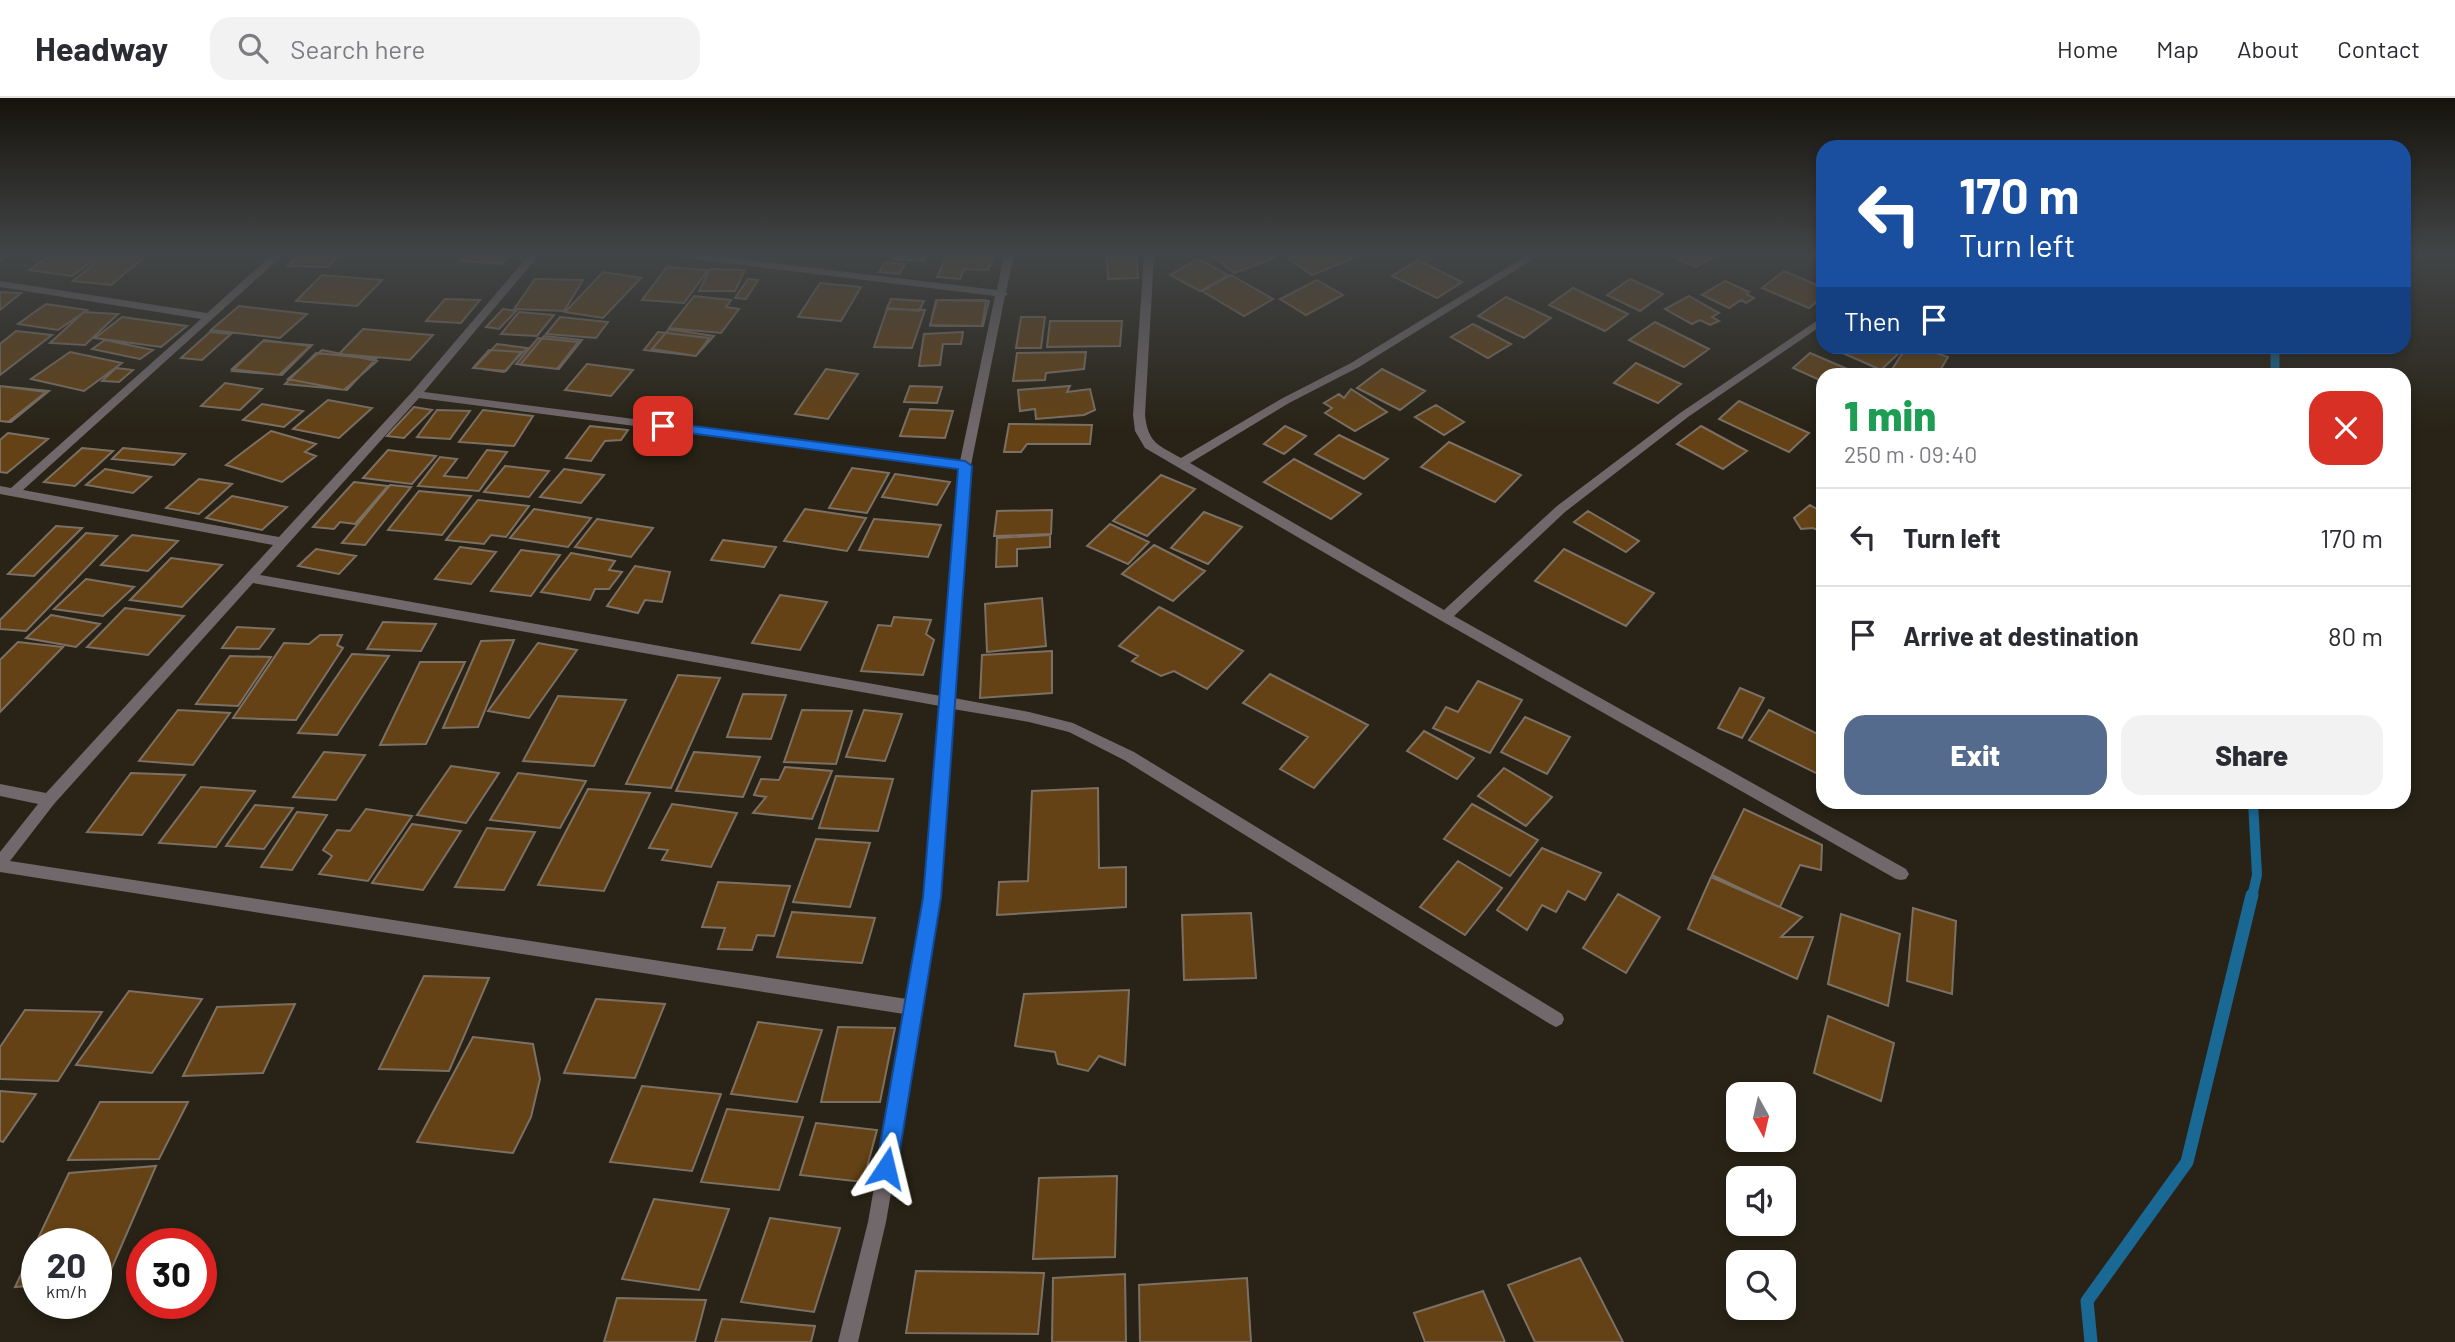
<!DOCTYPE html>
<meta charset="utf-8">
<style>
body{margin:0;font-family:Barlow,sans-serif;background:#f2f2f3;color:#2b2b33;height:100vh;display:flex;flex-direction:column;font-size:26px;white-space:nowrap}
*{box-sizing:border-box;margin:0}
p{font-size:23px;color:#7c7c81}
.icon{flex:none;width:38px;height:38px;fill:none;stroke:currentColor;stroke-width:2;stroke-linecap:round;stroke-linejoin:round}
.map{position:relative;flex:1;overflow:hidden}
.sheet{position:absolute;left:1816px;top:270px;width:595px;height:441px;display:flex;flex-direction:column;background:#fff;border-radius:21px;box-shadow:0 4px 10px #0003}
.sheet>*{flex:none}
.banner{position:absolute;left:1816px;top:42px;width:595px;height:214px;border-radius:21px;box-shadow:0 4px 10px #0003;background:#1a4fa0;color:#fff;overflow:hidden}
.needle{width:46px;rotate:172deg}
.tools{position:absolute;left:1726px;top:984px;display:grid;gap:14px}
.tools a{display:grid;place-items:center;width:70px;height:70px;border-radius:14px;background:#fff;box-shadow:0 4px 10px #0003;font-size:35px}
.speed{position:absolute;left:21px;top:1130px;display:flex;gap:14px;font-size:35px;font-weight:700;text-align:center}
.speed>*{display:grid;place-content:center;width:91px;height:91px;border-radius:50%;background:#fff;box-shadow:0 4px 10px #0003;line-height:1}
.speed small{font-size:18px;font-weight:400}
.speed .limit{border:10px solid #d22;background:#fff;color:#111}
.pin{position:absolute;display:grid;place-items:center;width:60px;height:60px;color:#fff;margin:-30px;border-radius:14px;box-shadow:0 4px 10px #0006}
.me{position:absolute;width:77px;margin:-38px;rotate:10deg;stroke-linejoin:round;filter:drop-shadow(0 0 5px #0008)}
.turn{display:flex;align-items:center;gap:24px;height:147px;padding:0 28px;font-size:32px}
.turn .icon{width:91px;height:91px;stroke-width:2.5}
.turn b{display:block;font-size:49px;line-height:60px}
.then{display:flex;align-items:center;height:66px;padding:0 28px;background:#0003;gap:14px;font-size:26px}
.round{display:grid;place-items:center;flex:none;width:74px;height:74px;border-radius:21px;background:#f2f2f3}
.headline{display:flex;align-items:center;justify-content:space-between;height:119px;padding:0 28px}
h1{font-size:42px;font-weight:800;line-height:52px;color:#1e9e55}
.cta{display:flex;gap:14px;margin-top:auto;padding:14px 28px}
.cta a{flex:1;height:80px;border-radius:21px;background:#556b8d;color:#fff;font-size:28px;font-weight:800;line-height:80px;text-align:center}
.cta a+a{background:#f2f2f3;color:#2b2b33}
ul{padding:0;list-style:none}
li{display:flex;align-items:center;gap:21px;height:98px;padding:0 28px;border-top:2px solid #e1e1e2}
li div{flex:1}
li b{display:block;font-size:26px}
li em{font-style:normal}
header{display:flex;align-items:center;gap:42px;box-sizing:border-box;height:98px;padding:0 35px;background:#fff;border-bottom:2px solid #e1e1e2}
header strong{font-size:33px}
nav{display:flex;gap:38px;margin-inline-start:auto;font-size:24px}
.search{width:490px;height:63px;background:#f2f2f3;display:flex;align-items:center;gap:18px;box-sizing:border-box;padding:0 24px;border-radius:21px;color:#7c7c81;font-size:26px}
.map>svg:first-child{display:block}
</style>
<header>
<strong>Headway</strong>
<div class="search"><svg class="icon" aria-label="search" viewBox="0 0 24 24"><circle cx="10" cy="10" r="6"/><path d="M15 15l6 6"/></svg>Search here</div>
<nav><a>Home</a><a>Map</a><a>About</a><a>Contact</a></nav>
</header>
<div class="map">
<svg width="2455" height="1244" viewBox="0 0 2455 1244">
<rect width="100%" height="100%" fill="#282316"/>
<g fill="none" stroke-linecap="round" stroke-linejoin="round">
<path stroke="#1a6894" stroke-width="9" d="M2275 248V276"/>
<path stroke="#1a6894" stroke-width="10" d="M2252 799 2257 777 2253 704"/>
<path stroke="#1a6894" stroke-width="13" d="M2091 1244 2087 1203 2187 1064 2252 797"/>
</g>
<path fill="#644215" stroke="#7c7064" stroke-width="2" d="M51 157H101L72 178 29 172Z
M105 157H147L111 187 73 183Z
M298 157H339L328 169 288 168Z
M468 157H510L502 166 462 163Z
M896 157H927L924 163 894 161Z
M947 157H995L988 172 964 171 960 181 937 179Z
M1107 157H1137L1138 180 1108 181Z
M1212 157H1271L1275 160 1234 175Z
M1295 157H1349L1354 160 1312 177 1288 160Z
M1669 157H1716L1696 169Z
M1198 161 1228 177 1200 193 1170 177Z
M1418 162 1462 184 1437 200 1392 178Z
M885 164 905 166 899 176 879 174Z
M667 169 708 172 684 205 642 202Z
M710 171 745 172 735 193H699Z
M1784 173 1824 190V198L1809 210 1762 190Z
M603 174 641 180 603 220 565 214Z
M322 177 382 182 357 208 296 203Z
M1231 177 1273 201 1244 218 1202 193Z
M535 181 583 182 564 213 514 211Z
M748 181 758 182 746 201 735 200Z
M1630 181 1663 196 1640 213 1607 197Z
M1317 182 1343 197 1306 217 1280 201Z
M1725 183 1749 194 1746 196 1754 200 1746 205 1741 202 1729 210 1702 197Z
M820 185 861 189 841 223 798 219Z
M1573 190 1628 216 1605 233 1549 207Z
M0 194 21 195 0 212Z
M694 198 731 202 726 209 739 211 721 235 669 230Z
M1689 198 1719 215 1712 219 1719 223 1710 227 1700 222 1692 226 1665 211Z
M1506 199 1551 220 1524 240 1478 218Z
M445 201 480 202 461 225 426 223Z
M891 201 924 203 919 213 887 210Z
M936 202H986L982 228H930Z
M937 202 989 203 983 228 930 227Z
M46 206 87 212 58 232 18 226Z
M239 208 307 216 280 240 211 232Z
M503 211 516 213 499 231 486 229Z
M887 211 925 212 912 250 874 249Z
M84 214 118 216 85 247 50 245Z
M519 214 554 217 537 238 501 236Z
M122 219 187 228 161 249 95 240Z
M560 219 608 224 596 240 546 236Z
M1021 219H1045L1041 250H1016Z
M1050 223H1122L1120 248 1047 249Z
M1655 224 1709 251 1684 269 1629 242Z
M1473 226 1511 246 1488 260 1451 239Z
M363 231 433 237 410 262 339 256Z
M669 231 714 238 696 258 652 251Z
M16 233 52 237 0 277V246Z
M210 234 231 236 202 262 181 260Z
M658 234 709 240 696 258 644 252Z
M963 234 961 246H943L940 267 919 268 924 236Z
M544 238 582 242 559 271 520 267Z
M538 240 578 244 557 271 516 266Z
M105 242 153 252 140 261 92 251Z
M264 242 310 248 279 277 232 271Z
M263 243 312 247 282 277 232 273Z
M497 246 527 250 504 274 474 270Z
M1827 248H1883L1899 255 1881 272Z
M1907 248H1915L1948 259 1938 276H1901L1891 273Z
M322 252 377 263 344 292 288 281Z
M489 252 521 254 506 273 473 270Z
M70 254 122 265 84 293 31 281Z
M1086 254 1084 271 1046 275 1045 282 1013 283 1017 255Z
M316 255 376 261 347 292 285 286Z
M1810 255 1859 276H1824V284L1793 270Z
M1636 265 1681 286 1658 305 1614 285Z
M587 266 633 272 611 298 565 292Z
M116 270 133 272 119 284 102 283Z
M826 271 858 276 828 321 795 316Z
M1382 271 1425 293 1400 312 1357 290Z
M225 285 262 291 240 312 201 308Z
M0 288 46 294 8 324 0 323Z
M0 288 49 293 11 324 0 323Z
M910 288 942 289 937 305 904 304Z
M1070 288 1067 294 1090 291 1095 312 1084 317 1036 321 1035 311 1020 313 1018 292Z
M1351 291 1387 314 1355 333 1325 315 1332 310 1324 305 1339 296 1344 300Z
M328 302 372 310 339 340 293 331Z
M1739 303 1809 335 1789 354 1719 321Z
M262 306 303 313 284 329 243 322Z
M1436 307 1464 324 1444 337 1415 319Z
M414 309 432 312 404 340 387 338Z
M910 311 953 313 945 340 900 338Z
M437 312 470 313 450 341 417 339Z
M483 312 533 318 514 348 459 344Z
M1009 326 1092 327 1090 346H1027L1021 354H1004Z
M590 328 628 332 621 342 605 343 591 363 566 360Z
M1285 328 1306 338 1284 356 1264 346Z
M1701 328 1747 353 1723 371 1677 346Z
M271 333 316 346 305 354 316 358 282 384 226 367Z
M8 335 48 341 7 375 0 374V342Z
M1339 337 1388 361 1364 381 1315 356Z
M1449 344 1521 377 1495 404 1421 369Z
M82 350 113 353 75 388 44 384Z
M123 350 185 356 174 367 112 361Z
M388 352 436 358 412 386 363 380Z
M487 352 507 354 479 393 418 388 440 359 457 361 444 378 467 380Z
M1294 361 1361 396 1331 421 1264 384Z
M505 368 549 373 529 399 484 394Z
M852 370 889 375 867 415 829 410Z
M105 371 151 379 133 395 86 387Z
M564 371 604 377 581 405 540 399Z
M895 376 950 384 937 407 882 399Z
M1161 377 1195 391 1147 438 1113 423Z
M199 381 232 386 199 416 166 410Z
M354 384 388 388 355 426 340 424 334 431 313 429Z
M390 387 411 389 365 447 342 445Z
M419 393 471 398 442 437 388 432Z
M232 398 287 409 262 432 206 420Z
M478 402 529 408 506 439 491 437 484 446 446 442Z
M1810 407 1824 415V435L1813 430 1801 431 1794 420Z
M534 411 591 420 568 449 510 440Z
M805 411 866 420 847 453 784 443Z
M1052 412 1051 436 994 438 997 413Z
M1588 413 1639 443 1626 454 1574 424Z
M1204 414 1242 429 1208 466 1171 450Z
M597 421 653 430 631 459 575 449Z
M874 421 941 427 928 459 859 452Z
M1110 426 1149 444 1128 466 1087 448Z
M56 428 82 430 34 478 8 476Z
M86 435 117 438 26 533 0 531V522Z
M132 437 178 443 148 473 101 467Z
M1050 437V449L1017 451V468L996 469 997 440Z
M723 442 776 449 764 469 711 462Z
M1154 447 1205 473 1173 503 1122 476Z
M460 449 496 454 471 486 435 481Z
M316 451 356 458 339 476 298 468Z
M1564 451 1654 495 1626 528 1535 483Z
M521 452 560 457 531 498 491 493Z
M571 455 615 463 609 472 622 474 609 491H595L590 502 541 494Z
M171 460 222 467 182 509 130 502Z
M635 468 670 474 662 504 645 502 638 515 607 508Z
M86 481 134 489 103 518 54 511Z
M780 497 827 504 800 552 752 545Z
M1042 500 1046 548 987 554 985 506Z
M1159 509 1243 553 1207 591 1174 573 1161 578 1132 563 1138 558 1119 548Z
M125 510 184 518 148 557 87 549Z
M51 517 100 526 76 549 26 540Z
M894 519 931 522 926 536 934 542 923 577 861 573 878 527 891 528Z
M383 524 436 526 421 553 367 551Z
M237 529 274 531 259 551 222 550Z
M320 537H342L337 547 343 550 296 622 233 620 284 545 309 546Z
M514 542 478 629 443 630 481 543Z
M18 544 63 549 0 614V562Z
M538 545 577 552 529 620 488 613Z
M1052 553V595L980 600 982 557Z
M352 556 389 558 337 637 298 635Z
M230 558 271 559 238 608 196 606Z
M420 564H465L426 646 380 647Z
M1270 576 1368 627 1314 690 1280 671 1308 639 1243 605Z
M678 577 720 580 671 690 626 686Z
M1478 583 1522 602 1490 655 1433 630 1446 609 1458 614Z
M1740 590 1764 600 1742 640 1718 630Z
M743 596 786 597 771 641 727 639Z
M558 598 626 602 594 668 523 663Z
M178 612 230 615 193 667 139 663Z
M802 612 852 613 836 666 784 664Z
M864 612 902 616 885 663 846 659Z
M1769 612 1824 639V679L1749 642Z
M1525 619 1570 639 1547 676 1501 654Z
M1424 633 1474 660 1457 681 1407 653Z
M324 654 365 657 336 702 293 699Z
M694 654 760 659 743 699 676 693Z
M451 668 499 675 466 725 417 717Z
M785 669 832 673 812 721 753 715 766 699 754 697 761 681 779 682Z
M1504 670 1552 699 1526 728 1478 698Z
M131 675 185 677 142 737 87 734Z
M518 675 586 683 560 730 490 722Z
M836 678 893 681 878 733 819 730Z
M201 689 255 693 216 749 159 745Z
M1098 690 1099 770 1126 769V809L997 817 999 784 1028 783 1032 693Z
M588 691 650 695 604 793 538 787Z
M672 706 737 715 711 769 662 762 668 752 649 750Z
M1472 706 1538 742 1510 778 1444 741Z
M255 707 293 710 264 751 226 748Z
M366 711 412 718 368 783 319 776 332 758 323 752 337 732 350 733Z
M1744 711 1822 747 1821 772 1800 767 1780 809 1712 777Z
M297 714 327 717 292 772 261 769Z
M412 726 461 733 423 792 372 785Z
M487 730 535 734 504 792 455 789Z
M816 741 870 745 850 809 793 804Z
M1542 750 1601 775 1585 802 1568 793 1556 814 1542 807 1527 832 1497 812Z
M1458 763 1502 790 1465 837 1420 809Z
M1711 779 1802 819 1781 839H1813L1797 881 1688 831Z
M718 784 790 788 774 838 757 837 752 852 718 851 725 830 702 829Z
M1618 796 1660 819 1626 875 1583 850Z
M1913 810 1956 823 1952 896 1907 883Z
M792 814 875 820 862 865 777 859Z
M1251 815 1256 880 1184 882 1182 817Z
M1841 816 1900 836 1888 908 1828 886Z
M424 878 489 880 449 973 379 971Z
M1129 892 1125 967 1099 958 1088 973 1058 966 1055 954 1015 948 1024 896Z
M129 893 202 901 152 975 76 967Z
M596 901 665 906 635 980 564 975Z
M295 906 263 975 183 978 217 909Z
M25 912 102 914 58 983 0 981V949Z
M1828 918 1894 945 1881 1003 1814 975Z
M758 924 822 932 797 1004 731 996Z
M838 929 895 930 880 1004H821Z
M473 939 533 946 540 981 531 1019 513 1055 417 1044Z
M642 988 721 996 692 1073 610 1064Z
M0 993 36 996 3 1044 0 1043Z
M100 1004H188L159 1061 68 1062Z
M727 1011 803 1019 779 1092 701 1084Z
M816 1025 877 1032 863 1084 800 1077Z
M156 1068 107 1181 96 1182V1146H37V1187L15 1189 69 1075Z
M1117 1078 1115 1159 1033 1161 1039 1080Z
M654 1101 729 1111 699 1192 622 1181Z
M770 1120 840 1130 814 1214 741 1204Z
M1580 1160 1623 1244H1535L1508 1187Z
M916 1173 1044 1175 1038 1236 906 1235Z
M1125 1176 1126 1244H1052L1053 1180Z
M1247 1180 1251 1244H1140L1139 1187Z
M1483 1193 1505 1244H1425L1414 1215Z
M617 1200 706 1202 695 1244H604Z
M722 1221 815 1228 811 1244H715Z"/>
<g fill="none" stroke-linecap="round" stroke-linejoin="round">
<path fill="#71686b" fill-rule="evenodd" d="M0 157H11L0 164Z
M272 157H283L23 392 279 439 412 294 529 157H539L424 294 960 363 995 198 685 160 680 157H707L997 192 1004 157H1014L1006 194 1008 196 1005 198 971 367 954 600 1029 614 1073 625 1134 654 1562 916 1564 921 1562 926 1556 929 1550 926 1124 662 1069 634 1029 624 953 611 940 800 923 910 886 1124 858 1244H838L868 1124 904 916 0 774V754L38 706 0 698V686L46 695 273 447 0 396V388L11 390 201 221 0 189V183L207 215ZM419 300 959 370 941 598 260 477ZM253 485 940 608 924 800 907 901 10 763 54 706Z
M1144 157H1154L1145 317C1148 345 1158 347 1181 360L1281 301 1351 265 1528 157H1540L1359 269 1289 305 1190 365 1444 512 1557 408 1680 315 1824 218V226L1688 319 1565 414 1454 518 1906 771 1909 776 1906 781 1901 782 1896 781 1440 522 1145 350 1135 333 1133 317Z"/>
</g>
<linearGradient id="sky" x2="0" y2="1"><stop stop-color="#16130c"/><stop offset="0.47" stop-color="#424547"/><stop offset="1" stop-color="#424547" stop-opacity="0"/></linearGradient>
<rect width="2455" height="331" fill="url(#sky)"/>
<path fill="#1a73e8" stroke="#114b97" stroke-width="2" d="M663 324 965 363 972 368 941 800 897 1070 894 1077 886 1080 879 1077 876 1070 923 800 958 371 659 331V325Z"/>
</svg>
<div class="tools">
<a><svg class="needle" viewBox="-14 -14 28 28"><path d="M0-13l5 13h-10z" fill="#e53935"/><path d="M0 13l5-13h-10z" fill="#7c7c81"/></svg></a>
<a><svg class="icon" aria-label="sound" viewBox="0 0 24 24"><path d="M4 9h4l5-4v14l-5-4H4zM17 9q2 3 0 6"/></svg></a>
<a><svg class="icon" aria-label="search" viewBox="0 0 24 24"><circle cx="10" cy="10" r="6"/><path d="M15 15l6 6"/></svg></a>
</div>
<div class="speed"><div>20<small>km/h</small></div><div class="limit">30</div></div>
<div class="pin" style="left:663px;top:328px;background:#d93025"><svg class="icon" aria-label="arrive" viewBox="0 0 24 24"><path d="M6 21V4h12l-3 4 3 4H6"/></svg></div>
<svg class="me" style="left:886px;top:1070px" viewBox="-20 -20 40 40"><path d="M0-17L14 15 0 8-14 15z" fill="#1a73e8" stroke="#fff" stroke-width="4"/></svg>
<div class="banner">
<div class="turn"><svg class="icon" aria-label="left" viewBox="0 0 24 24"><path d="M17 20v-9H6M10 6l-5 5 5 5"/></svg><div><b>170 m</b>Turn left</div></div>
<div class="then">Then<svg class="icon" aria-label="arrive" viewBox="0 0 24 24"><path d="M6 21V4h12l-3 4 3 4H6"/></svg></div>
</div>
<section class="sheet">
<div class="headline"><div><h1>1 min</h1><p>250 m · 09:40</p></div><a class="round" style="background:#d93025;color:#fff"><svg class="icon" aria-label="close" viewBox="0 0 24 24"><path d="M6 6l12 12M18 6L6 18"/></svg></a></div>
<ul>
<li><svg class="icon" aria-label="left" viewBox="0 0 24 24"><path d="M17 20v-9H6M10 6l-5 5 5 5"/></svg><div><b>Turn left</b></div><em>170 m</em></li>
<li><svg class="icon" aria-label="arrive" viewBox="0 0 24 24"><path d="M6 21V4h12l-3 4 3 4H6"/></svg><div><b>Arrive at destination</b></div><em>80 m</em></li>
</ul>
<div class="cta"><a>Exit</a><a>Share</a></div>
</section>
</div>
